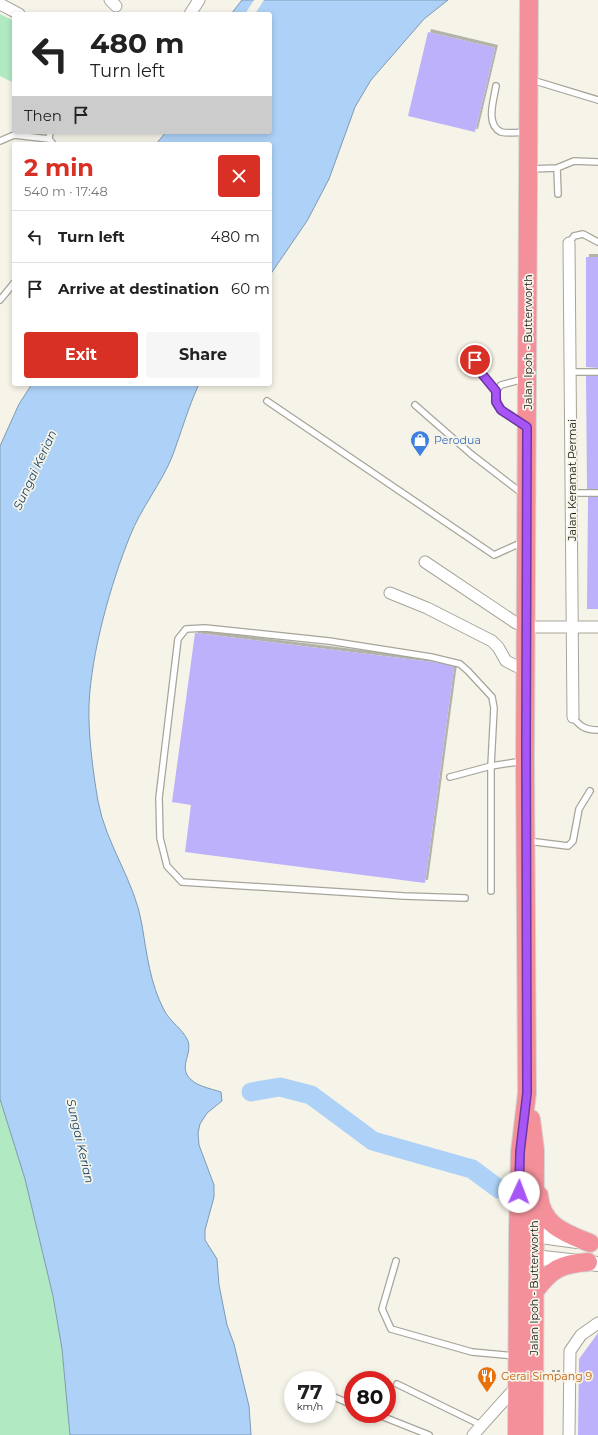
<!DOCTYPE html>
<meta charset="utf-8">
<style>
body{margin:0;font-family:Montserrat,sans-serif;background:#f6f6f6;color:#222;height:100vh;display:flex;flex-direction:column;font-size:15px;white-space:nowrap}
*{box-sizing:border-box;margin:0}
p{font-size:13px;color:#767676}
.icon{flex:none;width:22px;height:22px;fill:none;stroke:currentColor;stroke-width:2;stroke-linecap:round;stroke-linejoin:round}
.map{position:relative;flex:1;overflow:hidden}
.details{position:absolute;left:12px;top:142px;width:260px;height:244px;display:flex;flex-direction:column;background:#fff;border-radius:4px;box-shadow:0 2px 6px #0003}
.details>*{flex:none}
.hud{position:absolute;left:12px;top:12px;width:260px;height:122px;border-radius:4px;box-shadow:0 2px 6px #0003;background:#fff;color:#222;overflow:hidden}
.speed{position:absolute;left:284px;top:1371px;display:flex;gap:8px;font-size:20px;font-weight:700;text-align:center}
.speed>*{display:grid;place-content:center;width:52px;height:52px;border-radius:50%;background:#fff;box-shadow:0 2px 6px #0003;line-height:1}
.speed small{font-size:10px;font-weight:400}
.speed .limit{border:6px solid #d22;background:#fff;color:#111}
.pin{position:absolute;display:grid;place-items:center;width:34px;height:34px;color:#fff;margin:-17px;border:2px solid #fff;border-radius:50%;box-shadow:0 1px 4px #0007}
.me{position:absolute;width:44px;margin:-22px;rotate:2deg;stroke-linejoin:round;filter:drop-shadow(0 0 3px #0008)}
.turn{display:flex;align-items:center;gap:14px;height:84px;padding:0 12px;font-size:18px}
.turn .icon{width:52px;height:52px;stroke-width:2.5}
.turn b{display:block;font-size:28px;line-height:34px}
.then{display:flex;align-items:center;height:38px;padding:0 12px;background:#0003;gap:8px;font-size:15px}
.round{display:grid;place-items:center;flex:none;width:42px;height:42px;border-radius:4px;background:#f6f6f6}
.head{display:flex;align-items:center;justify-content:space-between;height:68px;padding:0 12px}
h1{font-size:24px;font-weight:700;line-height:30px;color:#d93025}
.primary-button{display:flex;gap:8px;margin-top:auto;padding:8px 12px}
.primary-button a{flex:1;height:46px;border-radius:4px;background:#d93025;color:#fff;font-size:16px;font-weight:700;line-height:46px;text-align:center}
.primary-button a+a{background:#f6f6f6;color:#222}
ul{padding:0;list-style:none}
li{display:flex;align-items:center;gap:12px;height:52px;padding:0 12px;border-top:1px solid #e0e0e0}
li div{flex:1}
li b{display:block;font-size:15px}
li em{font-style:normal}
.map>svg:first-child{display:block}
</style>
<div class="map">
<svg width="598" height="1435" viewBox="0 0 598 1435">
<defs>
<filter id="shadow"><feDropShadow dx="3" dy="-3" stdDeviation="0" flood-color="#0004"/></filter>
</defs>
<rect width="100%" height="100%" fill="#f6f4e8"/>
<path fill="#b0e9c2" d="M0 14 14 21V83L0 76Z
M0 1099 25 1178 53 1296 62 1349 70 1435H0Z"/>
<path fill="#aed2f7" stroke="#8099b2" d="M242 0H448L424 19 371 80 355 107 329 179 307 221 270 275V144H156L166 132H270V14H231Z
M32 384H199C188 408 181 433 172 457 161 484 141 508 130 536 111 583 91 653 89 705 88 734 93 772 98 801 106 845 135 881 142 925 147 955 150 983 164 1010 170 1022 183 1029 188 1041 192 1053 181 1064 187 1075 194 1086 209 1088 221 1092L222 1101 207 1113 200 1124 198 1133 199 1145 214 1185V1197L205 1230V1240L217 1259 219 1285 227 1325 234 1344 249 1406 251 1435H70L62 1349 53 1296 25 1179 0 1099V446L19 404Z"/>
<path fill="#f6f4e8" d="M254 0H264L255 14H245Z"/>
<g fill="none" stroke-linecap="round" stroke-linejoin="round">
<path stroke="#aed2f7" stroke-width="19" d="M251 1092 280 1087 311 1095 373 1141 472 1169 499 1189"/>
</g>
<path fill="#beb1fc" filter="url(#shadow)" d="M428 32 495 48 475 132 408 116Z
M586 257H598V368L586 367Z
M586 376H598V489H587Z
M588 497H598V609H587Z
M195 633 440 663 454 667 425 883 185 852 191 805 172 802Z
M598 1333V1435H578L579 1359Z"/>
<g fill="none" stroke-linecap="round" stroke-linejoin="round">
<g stroke="#a7a49a" stroke-width="8">
<path id="service" d="M532 80 598 100
M496 86C494 99 485 125 501 132 508 134 519 132 526 132
M50 132 49 139 53 144
M0 141 14 135 49 139
M557 168 558 194
M531 169 557 168 574 161 598 162
M569 243 574 236 583 234 598 242
M0 300 14 283
M475 361 482 375 496 391
M571 372H598
M267 401 494 555 523 542
M415 405 471 454 523 494
M523 425C507 415 497 412 496 391L501 385 524 379
M572 493H598
M573 717C580 727 586 730 598 730
M450 777 491 766 523 761
M528 841 568 846 573 841 579 809 590 791
M465 898 404 896 182 882 167 866 160 838 159 798 178 639 186 629 205 628 329 641 431 657 460 664 468 671 492 697 494 708 491 766V891
M396 1261 382 1309 391 1329 472 1352 515 1356
M397 1384 481 1425
M327 1394 353 1405
M376 1414 429 1435"/>
</g>
<g stroke="#a7a49a" stroke-width="13">
<path id="minor" d="M110 0 116 6
M0 4 19 14
M190 14 199 0
M569 243 573 717
M425 562 516 623 526 627H598
M390 593 427 608 492 641 498 647 506 661 526 671
M473 1435 517 1386
M569 1435 570 1351 581 1335 598 1323"/>
</g>
<g stroke="#a7a49a" stroke-width="16">
<path id="tertiary" d="M526 1234 577 1241
M525 1256 598 1264"/>
</g>
<g stroke="#d5d5d4" stroke-width="20">
<path id="trunk" d="M531 1119 535 1150 534 1435
M539 1195C541 1225 565 1233 590 1243
M535 1291C551 1269 561 1264 588 1262
M517 1435 518 1232 520 1152 527 1093 525 761 529 0"/>
</g>
<path stroke="#a09f96" stroke-width="2" stroke-dasharray="3 2" stroke-linecap="butt" d="M552 1371H560"/>
<use href="#service" stroke="#fff" stroke-width="5.5"/>
<use href="#minor" stroke="#fff" stroke-width="11"/>
<use href="#tertiary" stroke="#fff" stroke-width="14"/>
<use href="#trunk" stroke="#f4909a" stroke-width="18"/>
</g>
<g fill="none" stroke-linecap="round" stroke-linejoin="round">
<g stroke="#6d37a1" stroke-width="10">
<path id="route" d="M475 360 482 374 496 391V402L501 410 527 427 526 746 527 1093 520 1152 519 1192"/>
</g>
<use href="#route" stroke="#a855f7" stroke-width="7"/>
</g>
<defs>
<g id="shop-pin" transform="scale(1)"><path d="M0 17L-7.5 6A9.5 9.5 0 1 1 7.5 6Z" fill="#3f7fe0" stroke="#f6f4e8"/><path d="M-5-2.5h2.3a2.7 3.5 0 0 1 5.4 0H5L5.5 6h-11ZM-1.5-2.5h3a1.5 2.3 0 0 0-3 0Z" fill="#fff"/></g>
<g id="restaurant-pin" transform="scale(1)"><path d="M0 17L-7.5 6A9.5 9.5 0 1 1 7.5 6Z" fill="#e8710a" stroke="#f6f4e8"/><path d="M-5-6h1v4h1v-4h1v4h1v-4h1v5L-1.5 .5V6h-2V.5L-5-1ZM5-6V6H3V1.5H1.5Q1.5-4 5-6Z" fill="#fff"/></g>
</defs>
<g fill-rule="evenodd">
<use href="#shop-pin" x="420" y="440"/>
<use href="#restaurant-pin" x="487" y="1376"/>
</g>
<g text-anchor="middle" stroke-width="3.5" stroke-linejoin="round" paint-order="stroke">
<g font-size="11" fill="#151410" stroke="#f6f4e8">
<text transform="translate(528 342) rotate(-90)" y="4">Jalan Ipoh - Butterworth</text>
<text transform="translate(572 480) rotate(-90)" y="4">Jalan Keramat Permai</text>
<text transform="translate(534 1288) rotate(-90)" y="4">Jalan Ipoh - Butterworth</text>
</g>
<g font-size="11" fill="#366cbe" stroke="#f6f4e8" text-anchor="start">
<text x="434" y="444">Perodua</text>
</g>
<g font-size="11" fill="#c56008" stroke="#f6f4e8" text-anchor="start">
<text x="501" y="1380">Gerai Simpang 9</text>
</g>
<g font-size="12" font-style="italic" fill="#154167" stroke="#f6f4e8">
<text transform="translate(35 470) rotate(-65)" y="4">Sungai Kerian</text>
<text transform="translate(80 1141) rotate(77)" y="4">Sungai Kerian</text>
</g>
</g>
</svg>
<div class="speed"><div>77<small>km/h</small></div><div class="limit">80</div></div>
<div class="pin" style="left:475px;top:360px;background:#d93025"><svg class="icon" aria-label="arrive" viewBox="0 0 24 24"><path d="M6 21V4h12l-3 4 3 4H6"/></svg></div>
<svg class="me" style="left:519px;top:1192px" viewBox="-20 -20 40 40"><circle r="19" fill="#fff"/><path d="M0-13L10 11 0 6-10 11z" fill="#a855f7"/></svg>
<div class="hud">
<div class="turn"><svg class="icon" aria-label="left" viewBox="0 0 24 24"><path d="M17 20v-9H6M10 6l-5 5 5 5"/></svg><div><b>480 m</b>Turn left</div></div>
<div class="then">Then<svg class="icon" aria-label="arrive" viewBox="0 0 24 24"><path d="M6 21V4h12l-3 4 3 4H6"/></svg></div>
</div>
<section class="details">
<div class="head"><div><h1>2 min</h1><p>540 m · 17:48</p></div><a class="round" style="background:#d93025;color:#fff"><svg class="icon" aria-label="close" viewBox="0 0 24 24"><path d="M6 6l12 12M18 6L6 18"/></svg></a></div>
<ul>
<li><svg class="icon" aria-label="left" viewBox="0 0 24 24"><path d="M17 20v-9H6M10 6l-5 5 5 5"/></svg><div><b>Turn left</b></div><em>480 m</em></li>
<li><svg class="icon" aria-label="arrive" viewBox="0 0 24 24"><path d="M6 21V4h12l-3 4 3 4H6"/></svg><div><b>Arrive at destination</b></div><em>60 m</em></li>
</ul>
<div class="primary-button"><a>Exit</a><a>Share</a></div>
</section>
</div>
